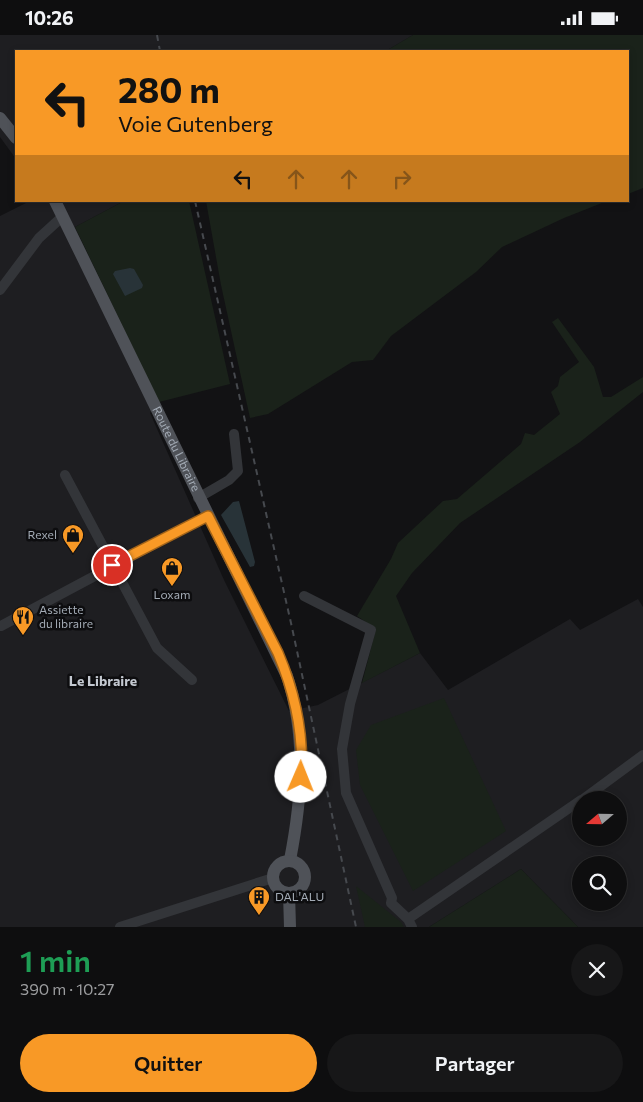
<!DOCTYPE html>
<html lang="fr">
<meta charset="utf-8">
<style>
body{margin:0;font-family:Commissioner,sans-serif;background:#171718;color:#f1f3f6;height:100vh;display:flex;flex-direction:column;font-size:19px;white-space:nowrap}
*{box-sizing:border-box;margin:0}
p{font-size:16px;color:#9b9c9e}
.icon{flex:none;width:28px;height:28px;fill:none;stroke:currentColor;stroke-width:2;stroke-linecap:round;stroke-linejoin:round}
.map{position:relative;height:892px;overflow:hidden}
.sheet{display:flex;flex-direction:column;background:#0e0e0f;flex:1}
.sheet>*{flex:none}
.banner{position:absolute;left:15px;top:15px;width:614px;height:152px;border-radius:0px;box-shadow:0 2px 8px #0003,0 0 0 1px #2e2e2f;background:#f89926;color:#111;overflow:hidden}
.needle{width:32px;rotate:250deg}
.controls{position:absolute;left:572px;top:756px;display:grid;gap:10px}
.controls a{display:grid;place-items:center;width:55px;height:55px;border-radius:50%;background:#0e0e0f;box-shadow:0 2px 8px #0003,0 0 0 1px #2e2e2f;font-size:25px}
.pin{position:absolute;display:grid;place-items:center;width:42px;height:42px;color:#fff;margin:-21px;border:2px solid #fff;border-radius:50%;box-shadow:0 1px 5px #0007}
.me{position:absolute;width:55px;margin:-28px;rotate:1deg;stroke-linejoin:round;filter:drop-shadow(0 0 4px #0008)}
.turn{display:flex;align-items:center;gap:18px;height:105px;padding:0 20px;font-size:22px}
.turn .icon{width:65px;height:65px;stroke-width:2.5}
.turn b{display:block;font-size:35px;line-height:42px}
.lanes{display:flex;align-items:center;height:48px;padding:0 20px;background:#0003;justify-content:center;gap:25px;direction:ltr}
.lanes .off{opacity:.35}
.round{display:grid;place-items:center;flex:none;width:52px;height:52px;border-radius:26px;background:#171718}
.headline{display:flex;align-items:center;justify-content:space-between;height:85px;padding:0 20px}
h1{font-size:30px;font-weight:600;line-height:38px;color:#1e9e55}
.primary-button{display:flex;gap:10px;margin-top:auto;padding:10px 20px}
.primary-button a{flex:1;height:58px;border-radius:30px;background:#f89926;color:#111;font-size:20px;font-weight:600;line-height:58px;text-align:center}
.primary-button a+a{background:#171718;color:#f1f3f6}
.status{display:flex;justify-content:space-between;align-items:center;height:35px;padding:0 25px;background:#0e0e0f;direction:ltr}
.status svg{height:14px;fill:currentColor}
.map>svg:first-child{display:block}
</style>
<div class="status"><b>10:26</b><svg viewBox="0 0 49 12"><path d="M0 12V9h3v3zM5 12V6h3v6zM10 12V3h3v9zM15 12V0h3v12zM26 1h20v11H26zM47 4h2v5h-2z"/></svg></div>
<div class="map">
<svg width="643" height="892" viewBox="0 0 643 892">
<rect width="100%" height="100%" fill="#121214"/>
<path fill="#1e1e21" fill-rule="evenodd" d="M0 0H413L386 16H16V124L0 102Z
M30 166H124L75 192 159 367 150 378 224 545 289 676 318 670 420 618 448 655 570 584 580 595 638 564 643 572V892H578L521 834 429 892H0V181ZM581 765H619V802H581ZM581 830H619V868H581Z"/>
<path fill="#1a221a" d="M413 0H643V153L628 159V16H386Z
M124 166H189L230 349 159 367 75 192Z
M206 166H607L564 183 502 212 476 237 391 301 373 325 352 327 268 379 250 383 221 250Z
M558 283 594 332 603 362H611L643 342V357L580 407 460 488 412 538 396 561 420 618 362 648 376 594 357 581 391 524 398 508 443 466 457 464 521 409 525 398 534 400 560 379 551 357 558 351 560 342 579 327 552 287Z
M444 663 506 796 413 856 360 750 356 715 371 690Z
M521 834 578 892H429Z
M356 851 401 887 404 892H365Z"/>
<path fill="#283338" d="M130 233 134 234 143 250 142 253 125 261 113 239 115 236Z
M239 466 255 527 254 531 250 532 221 480 233 467Z"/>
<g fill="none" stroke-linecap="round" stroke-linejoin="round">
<path stroke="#333539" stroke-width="10" d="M0 255 39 203 62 182
M65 440 157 613 192 645
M198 463 229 445 238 436 234 399
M304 561 371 595 350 669 342 714 346 758 392 863 391 868 408 884 412 892
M1 591 207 481
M582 765 643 720
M408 884 581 765
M120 892 273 843"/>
<g stroke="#4f5258" stroke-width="12">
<path d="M0 83 16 103"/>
<path id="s1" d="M55 166 287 641C307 702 302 763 290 825"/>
<circle cx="289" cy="842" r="16"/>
<path d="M289 858 290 892"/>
</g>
<path stroke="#46494e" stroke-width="2" stroke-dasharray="6 5" stroke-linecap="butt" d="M157 0 160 16
M195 166 291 588 356 892"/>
</g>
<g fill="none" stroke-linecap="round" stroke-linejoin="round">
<g stroke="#a16319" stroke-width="12">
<path id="route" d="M112 530 208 481 278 618C295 658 304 699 301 742"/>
</g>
<use href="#route" stroke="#f89926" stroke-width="9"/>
</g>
<defs>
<g id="shop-pin" transform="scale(1.125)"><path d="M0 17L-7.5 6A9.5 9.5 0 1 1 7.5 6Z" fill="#f89926" stroke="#0d0d0f"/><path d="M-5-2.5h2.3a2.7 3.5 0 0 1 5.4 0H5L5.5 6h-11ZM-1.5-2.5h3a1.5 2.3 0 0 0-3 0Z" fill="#111"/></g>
<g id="restaurant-pin" transform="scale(1.125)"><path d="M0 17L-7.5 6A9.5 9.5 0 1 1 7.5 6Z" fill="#f89926" stroke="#0d0d0f"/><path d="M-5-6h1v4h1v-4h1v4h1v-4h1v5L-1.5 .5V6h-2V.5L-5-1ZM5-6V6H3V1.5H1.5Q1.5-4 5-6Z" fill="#111"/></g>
<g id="building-pin" transform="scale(1.125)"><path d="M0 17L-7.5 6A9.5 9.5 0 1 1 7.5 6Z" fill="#f89926" stroke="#0d0d0f"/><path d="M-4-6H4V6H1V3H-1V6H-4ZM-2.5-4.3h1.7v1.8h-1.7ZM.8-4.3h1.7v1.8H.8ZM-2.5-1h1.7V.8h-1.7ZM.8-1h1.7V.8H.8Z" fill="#111"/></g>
</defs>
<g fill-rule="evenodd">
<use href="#shop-pin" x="73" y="500"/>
<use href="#shop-pin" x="172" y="533"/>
<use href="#restaurant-pin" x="23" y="582"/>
<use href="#building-pin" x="259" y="862"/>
</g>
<g text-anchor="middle" stroke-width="5" stroke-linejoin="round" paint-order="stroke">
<g font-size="12" fill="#a3abb5" stroke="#0d0d0f">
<text dy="4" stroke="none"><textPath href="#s1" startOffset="276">Route du Libraire</textPath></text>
</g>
<g font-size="12" fill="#a3abb5" stroke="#0d0d0f" text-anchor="start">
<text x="57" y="504" text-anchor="end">Rexel</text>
<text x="172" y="564" text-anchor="middle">Loxam</text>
<text x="39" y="579">Assiette<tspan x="39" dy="14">du libraire</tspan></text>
<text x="275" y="866">DAL'ALU</text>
</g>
<g font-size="14" font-weight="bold" fill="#c4c9d1" stroke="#0d0d0f">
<text x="103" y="651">Le Libraire</text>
</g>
</g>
</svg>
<div class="controls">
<a><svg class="needle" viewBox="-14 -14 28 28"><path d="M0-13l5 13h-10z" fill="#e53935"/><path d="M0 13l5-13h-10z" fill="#9b9c9e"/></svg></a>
<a><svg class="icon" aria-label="search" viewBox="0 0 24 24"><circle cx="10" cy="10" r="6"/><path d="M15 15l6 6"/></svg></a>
</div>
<div class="pin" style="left:112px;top:530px;background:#d93025"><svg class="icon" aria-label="arrive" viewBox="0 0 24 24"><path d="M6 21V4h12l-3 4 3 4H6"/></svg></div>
<svg class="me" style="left:301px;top:742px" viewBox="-20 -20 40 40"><circle r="19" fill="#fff"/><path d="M0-13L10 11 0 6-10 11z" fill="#f89926"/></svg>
<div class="banner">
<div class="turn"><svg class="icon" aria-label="left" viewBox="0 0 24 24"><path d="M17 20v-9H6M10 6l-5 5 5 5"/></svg><div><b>280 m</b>Voie Gutenberg</div></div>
<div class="lanes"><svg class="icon" aria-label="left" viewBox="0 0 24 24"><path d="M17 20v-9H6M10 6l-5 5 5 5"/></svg><svg class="icon off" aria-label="ahead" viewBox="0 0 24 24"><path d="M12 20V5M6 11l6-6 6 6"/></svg><svg class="icon off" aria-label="ahead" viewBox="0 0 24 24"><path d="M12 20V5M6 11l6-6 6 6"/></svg><svg class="icon off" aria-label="right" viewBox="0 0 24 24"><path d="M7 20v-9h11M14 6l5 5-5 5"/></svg></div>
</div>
</div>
<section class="sheet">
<div class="headline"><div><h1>1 min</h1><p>390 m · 10:27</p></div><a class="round"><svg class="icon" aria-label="close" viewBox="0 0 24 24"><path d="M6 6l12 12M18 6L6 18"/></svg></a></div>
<div class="primary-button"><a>Quitter</a><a>Partager</a></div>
</section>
